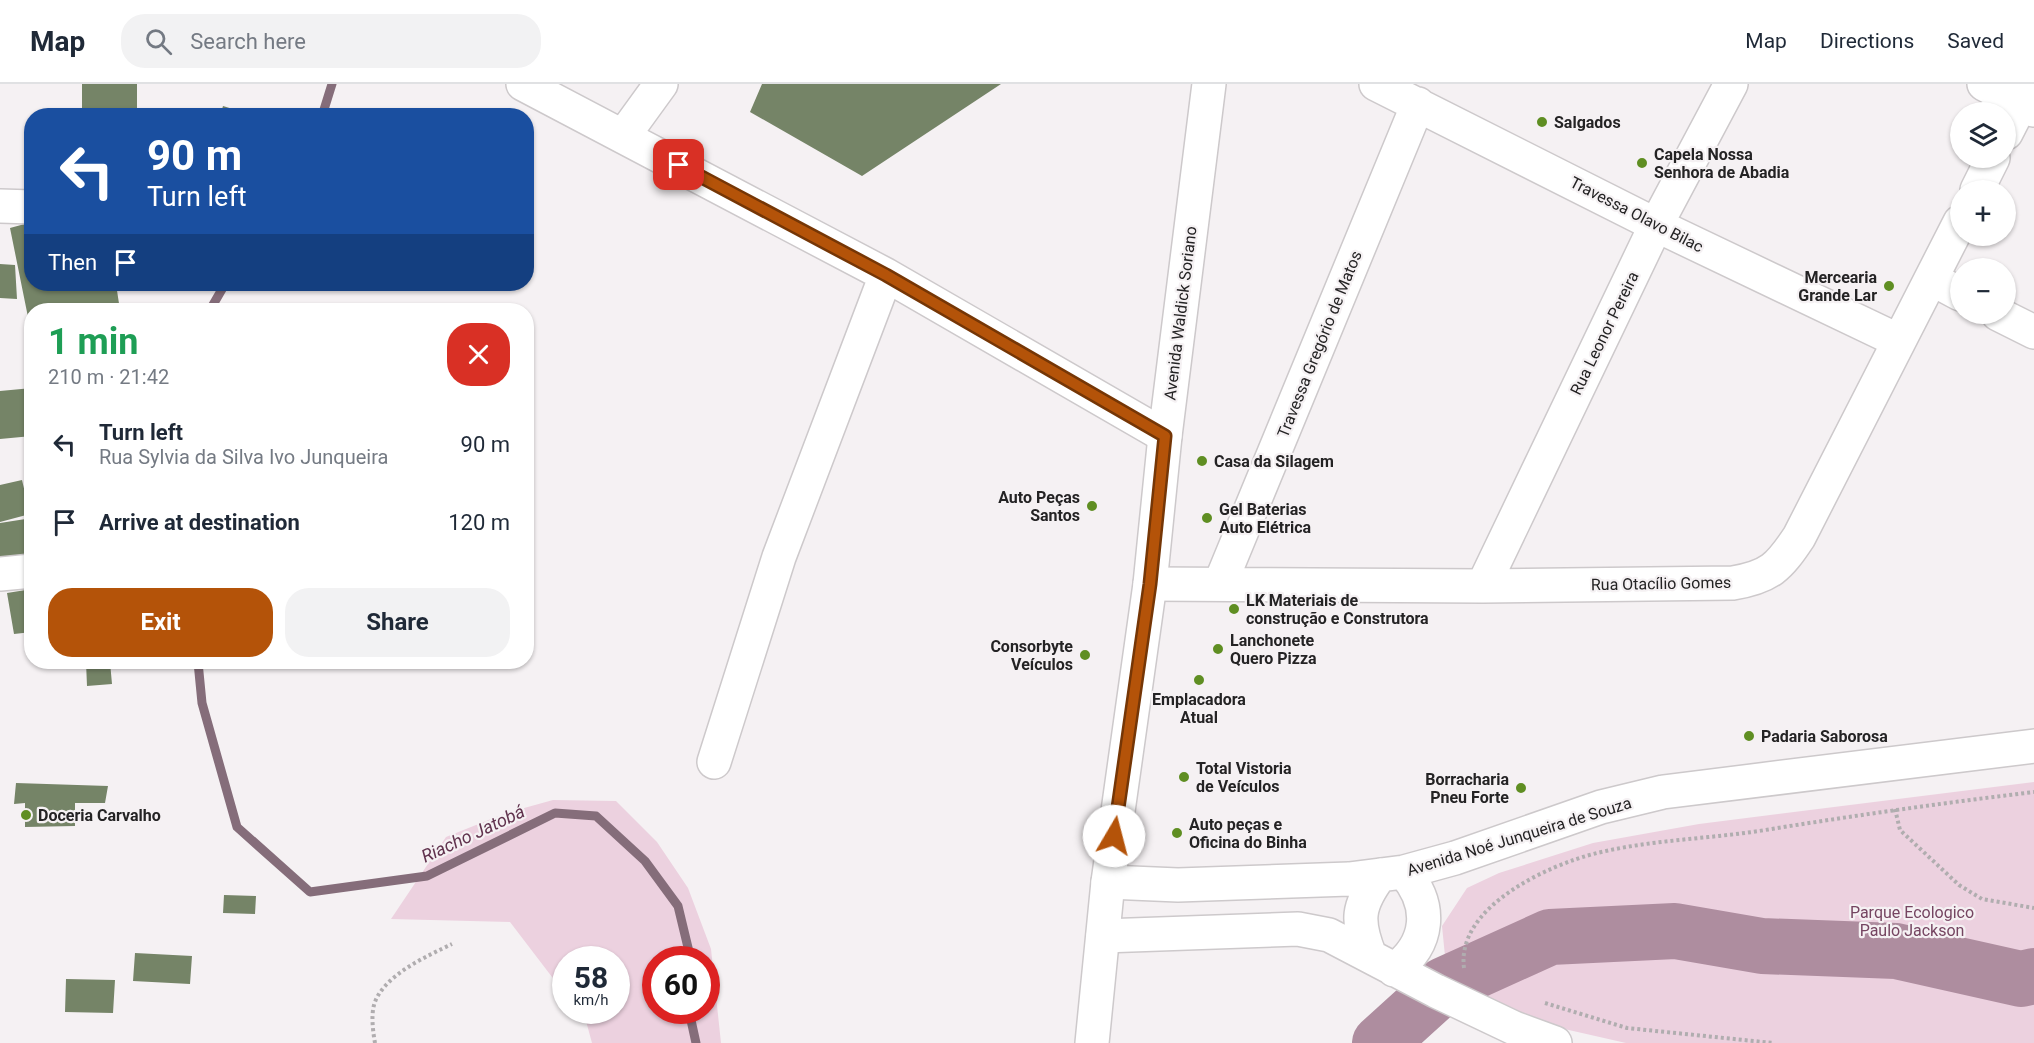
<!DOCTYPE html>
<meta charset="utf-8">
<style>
body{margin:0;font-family:Roboto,sans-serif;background:#f2f2f3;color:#1f2937;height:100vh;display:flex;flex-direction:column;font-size:22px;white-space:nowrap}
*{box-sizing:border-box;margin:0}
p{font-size:20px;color:#747a83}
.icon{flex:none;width:33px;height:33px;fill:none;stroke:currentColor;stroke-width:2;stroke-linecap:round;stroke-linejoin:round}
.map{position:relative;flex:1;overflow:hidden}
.side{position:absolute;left:24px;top:219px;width:510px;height:366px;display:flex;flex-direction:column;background:#fff;border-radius:24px;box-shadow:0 2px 4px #0004}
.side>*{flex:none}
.top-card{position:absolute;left:24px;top:24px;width:510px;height:183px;border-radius:24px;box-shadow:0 2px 4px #0004;background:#1a4fa0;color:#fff;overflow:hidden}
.controls{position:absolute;left:1950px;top:18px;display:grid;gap:12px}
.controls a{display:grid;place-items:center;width:66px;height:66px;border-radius:50%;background:#fff;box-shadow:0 2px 4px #0004;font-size:30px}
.speed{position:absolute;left:552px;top:862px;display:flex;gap:12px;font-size:30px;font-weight:700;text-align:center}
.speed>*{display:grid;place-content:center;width:78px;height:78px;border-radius:50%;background:#fff;box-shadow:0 2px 4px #0004;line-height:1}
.speed small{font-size:15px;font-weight:400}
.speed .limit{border:9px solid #d22;background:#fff;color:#111}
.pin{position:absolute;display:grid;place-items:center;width:51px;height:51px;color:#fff;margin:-26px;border-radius:12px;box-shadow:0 3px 9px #0006}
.me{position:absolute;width:66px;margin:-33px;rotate:8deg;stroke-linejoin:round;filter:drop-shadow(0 0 4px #0008)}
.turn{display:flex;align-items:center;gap:21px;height:126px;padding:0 24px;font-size:27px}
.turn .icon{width:78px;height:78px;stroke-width:2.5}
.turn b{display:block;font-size:42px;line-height:51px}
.then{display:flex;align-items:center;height:57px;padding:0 24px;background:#0003;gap:12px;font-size:22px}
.round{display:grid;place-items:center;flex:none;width:63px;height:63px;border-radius:24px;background:#f2f2f3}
.summary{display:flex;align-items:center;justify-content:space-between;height:102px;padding:0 24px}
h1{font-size:36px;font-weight:700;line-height:45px;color:#1e9e55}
.cta{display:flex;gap:12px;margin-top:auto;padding:12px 24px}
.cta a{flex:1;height:69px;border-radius:24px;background:#b45309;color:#fff;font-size:24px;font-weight:700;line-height:69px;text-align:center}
.cta a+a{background:#f2f2f3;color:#1f2937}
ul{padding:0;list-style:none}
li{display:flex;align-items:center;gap:18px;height:78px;padding:0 24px}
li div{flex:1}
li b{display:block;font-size:22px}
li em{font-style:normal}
header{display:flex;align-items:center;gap:36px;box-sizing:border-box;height:84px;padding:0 30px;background:#fff;border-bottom:2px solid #e0e1e3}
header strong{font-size:28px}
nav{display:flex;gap:33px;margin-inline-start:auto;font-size:21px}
.search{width:420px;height:54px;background:#f2f2f3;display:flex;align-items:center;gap:15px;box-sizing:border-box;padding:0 21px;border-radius:24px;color:#747a83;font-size:22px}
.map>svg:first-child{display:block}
</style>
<header>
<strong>Map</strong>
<div class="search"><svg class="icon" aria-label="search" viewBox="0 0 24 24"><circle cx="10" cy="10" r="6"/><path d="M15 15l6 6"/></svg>Search here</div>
<nav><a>Map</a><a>Directions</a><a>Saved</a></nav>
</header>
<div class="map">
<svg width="2034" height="959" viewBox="0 0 2034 959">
<rect width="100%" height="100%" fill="#f5f1f3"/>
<path fill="#ecd1df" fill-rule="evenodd" d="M2034 698V959H1626L1538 939 1458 901 1446 882 1442 842 1467 804 1499 789 1593 759 1699 740Z
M553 716 616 717 657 758 688 804 711 865 721 959H592L586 937 579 927H616V876H566L565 910 510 838 391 835 446 753 506 729ZM656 876H706V927H656Z"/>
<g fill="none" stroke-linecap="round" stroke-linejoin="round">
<path stroke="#856d7a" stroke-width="9" d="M322 32 332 0
M210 226 225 200
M198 578 202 619 237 743 310 808 427 792 555 729 596 732 645 777 678 822 691 876
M689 927 696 959"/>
<path stroke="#ae8d9f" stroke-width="56" d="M1380 959 1444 901 1550 853 1675 847 1762 862 1896 867 2021 895 2034 892"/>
</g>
<path fill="#758467" d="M82 0H137V32H82Z
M762 0H1001L862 92 750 28Z
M223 22 252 31V32H220Z
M32 138V200H116L120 226H32V238H29L10 144Z
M0 180 15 181 17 215 0 214Z
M32 304V352L0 355V307Z
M22 396 30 430 0 438V401Z
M32 434V476L0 481V439Z
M32 505V548L14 550 7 509Z
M86 578H110L112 600 87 602Z
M16 699 108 702 105 719H75V742L25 743V719L14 720Z
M224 811 256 812 255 830 223 829Z
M135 869 192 872 190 900 133 897Z
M66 895 115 896 113 929 65 928Z"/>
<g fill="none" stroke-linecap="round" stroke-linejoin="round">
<g stroke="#cdc9cb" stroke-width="36">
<path id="minor" d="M523 0 886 191 1165 352
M1376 0 1656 141 1899 257
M1984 0 2034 26
M2006 49 2031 0
M624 51 661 0
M1977 106 1993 74
M0 122 32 123
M1932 195 1960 210
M1998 230 2034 248
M0 490 32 487
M1150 500 1483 502 1733 499C1770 493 1779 483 1799 453L1960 138
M1220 500 1418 20
M1483 502 1656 141 1731 0
M714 678 779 473 886 191
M1108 798 1178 801 1349 795 1404 788 1455 774 1601 723 1663 708 2034 662
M1103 852 1298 845 1329 851 1436 907 1514 944 1555 959
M1370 872C1356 837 1357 822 1380 791
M1394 886C1430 860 1433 821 1404 788"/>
</g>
<g stroke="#cdc9cb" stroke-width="36">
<path id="major" d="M1092 959 1108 798 1150 500 1165 352 1209 0"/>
</g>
<path stroke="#b0adaf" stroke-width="4" stroke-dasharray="3 3" stroke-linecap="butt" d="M1895 725 1900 746 1959 801 1982 815 2034 824
M1464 884C1456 823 1548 781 1597 769 1651 756 1705 755 1759 747 1851 732 1942 719 2034 708
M1545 919 1627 944 1773 959
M375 959C373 948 371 932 374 921 382 892 427 872 452 860"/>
<use href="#minor" stroke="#fff" stroke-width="33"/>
<use href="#major" stroke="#fff" stroke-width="33"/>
</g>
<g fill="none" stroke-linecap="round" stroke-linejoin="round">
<g stroke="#753606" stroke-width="15">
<path id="route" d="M679 81 886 191 1165 352 1150 500 1114 752"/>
</g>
<use href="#route" stroke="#b45309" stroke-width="10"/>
</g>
<g fill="#5f8e22" stroke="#f5f1f3" stroke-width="2">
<circle cx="1542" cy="38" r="6"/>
<circle cx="1642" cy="79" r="6"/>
<circle cx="1889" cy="202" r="6"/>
<circle cx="1202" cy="377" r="6"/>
<circle cx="1092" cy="422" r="6"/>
<circle cx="1207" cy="434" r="6"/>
<circle cx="1234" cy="525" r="6"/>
<circle cx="1218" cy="565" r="6"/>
<circle cx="1085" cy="571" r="6"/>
<circle cx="1199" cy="596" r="6"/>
<circle cx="1749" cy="652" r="6"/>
<circle cx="1184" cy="693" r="6"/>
<circle cx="1521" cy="704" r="6"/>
<circle cx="26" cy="731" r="6"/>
<circle cx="1177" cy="749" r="6"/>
</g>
<g text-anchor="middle" stroke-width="4.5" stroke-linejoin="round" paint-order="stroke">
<g font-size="16" font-weight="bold" fill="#242324" stroke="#f5f1f3" text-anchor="start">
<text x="1554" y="44">Salgados</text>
<text x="1654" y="76">Capela Nossa<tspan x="1654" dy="18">Senhora de Abadia</tspan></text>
<text x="1877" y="199" text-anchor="end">Mercearia<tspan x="1877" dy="18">Grande Lar</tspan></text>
<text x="1214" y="383">Casa da Silagem</text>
<text x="1080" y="419" text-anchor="end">Auto Peças<tspan x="1080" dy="18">Santos</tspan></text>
<text x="1219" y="431">Gel Baterias<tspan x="1219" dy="18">Auto Elétrica</tspan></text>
<text x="1246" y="522">LK Materiais de<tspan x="1246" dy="18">construção e Construtora</tspan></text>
<text x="1230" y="562">Lanchonete<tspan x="1230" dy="18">Quero Pizza</tspan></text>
<text x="1073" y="568" text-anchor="end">Consorbyte<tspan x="1073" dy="18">Veículos</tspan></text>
<text x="1199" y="621" text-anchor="middle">Emplacadora<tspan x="1199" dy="18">Atual</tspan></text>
<text x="1761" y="658">Padaria Saborosa</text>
<text x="1196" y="690">Total Vistoria<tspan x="1196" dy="18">de Veículos</tspan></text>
<text x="1509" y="701" text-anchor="end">Borracharia<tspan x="1509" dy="18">Pneu Forte</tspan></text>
<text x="38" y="737">Doceria Carvalho</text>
<text x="1189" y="746">Auto peças e<tspan x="1189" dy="18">Oficina do Binha</tspan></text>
</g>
<g font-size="16" fill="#242324" stroke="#f5f1f3">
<text transform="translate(1637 130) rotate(27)" y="6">Travessa Olavo Bilac</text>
<text transform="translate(1180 229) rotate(-83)" y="6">Avenida Waldick Soriano</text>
<text transform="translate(1604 249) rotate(-64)" y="6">Rua Leonor Pereira</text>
<text transform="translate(1319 260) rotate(-68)" y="6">Travessa Gregório de Matos</text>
<text transform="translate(1661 499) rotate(-1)" y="6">Rua Otacílio Gomes</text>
<text transform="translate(1519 752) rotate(-17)" y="6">Avenida Noé Junqueira de Souza</text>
</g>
<g font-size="16" fill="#754561" stroke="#f5f1f3">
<text x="1912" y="834">Parque Ecologico<tspan x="1912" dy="18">Paulo Jackson</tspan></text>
</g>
<g font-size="18" font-style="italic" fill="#61334e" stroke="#f5f1f3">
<text transform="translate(473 750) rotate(-25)" y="6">Riacho Jatobá</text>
</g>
</g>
</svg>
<div class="controls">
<a><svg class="icon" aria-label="layers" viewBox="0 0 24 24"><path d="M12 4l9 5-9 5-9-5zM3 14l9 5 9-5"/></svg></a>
<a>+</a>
<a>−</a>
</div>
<div class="speed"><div>58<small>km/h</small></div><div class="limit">60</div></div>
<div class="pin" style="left:679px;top:81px;background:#d93025"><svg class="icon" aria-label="arrive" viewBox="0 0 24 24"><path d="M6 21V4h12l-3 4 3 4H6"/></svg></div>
<svg class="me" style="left:1114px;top:752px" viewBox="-20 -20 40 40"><circle r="19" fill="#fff"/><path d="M0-13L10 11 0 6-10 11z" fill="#b45309"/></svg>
<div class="top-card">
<div class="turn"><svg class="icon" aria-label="left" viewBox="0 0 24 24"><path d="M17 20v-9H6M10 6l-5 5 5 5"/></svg><div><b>90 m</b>Turn left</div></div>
<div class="then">Then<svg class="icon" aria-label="arrive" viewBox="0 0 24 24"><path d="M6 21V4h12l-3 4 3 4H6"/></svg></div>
</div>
<section class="side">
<div class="summary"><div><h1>1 min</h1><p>210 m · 21:42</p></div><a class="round" style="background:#d93025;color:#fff"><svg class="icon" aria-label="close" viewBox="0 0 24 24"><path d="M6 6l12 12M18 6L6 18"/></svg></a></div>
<ul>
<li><svg class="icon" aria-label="left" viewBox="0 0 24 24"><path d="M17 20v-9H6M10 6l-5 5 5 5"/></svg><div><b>Turn left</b><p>Rua Sylvia da Silva Ivo Junqueira</p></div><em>90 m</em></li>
<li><svg class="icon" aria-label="arrive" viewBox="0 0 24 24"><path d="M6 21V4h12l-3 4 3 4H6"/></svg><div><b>Arrive at destination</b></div><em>120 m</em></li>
</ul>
<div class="cta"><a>Exit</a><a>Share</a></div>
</section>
</div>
